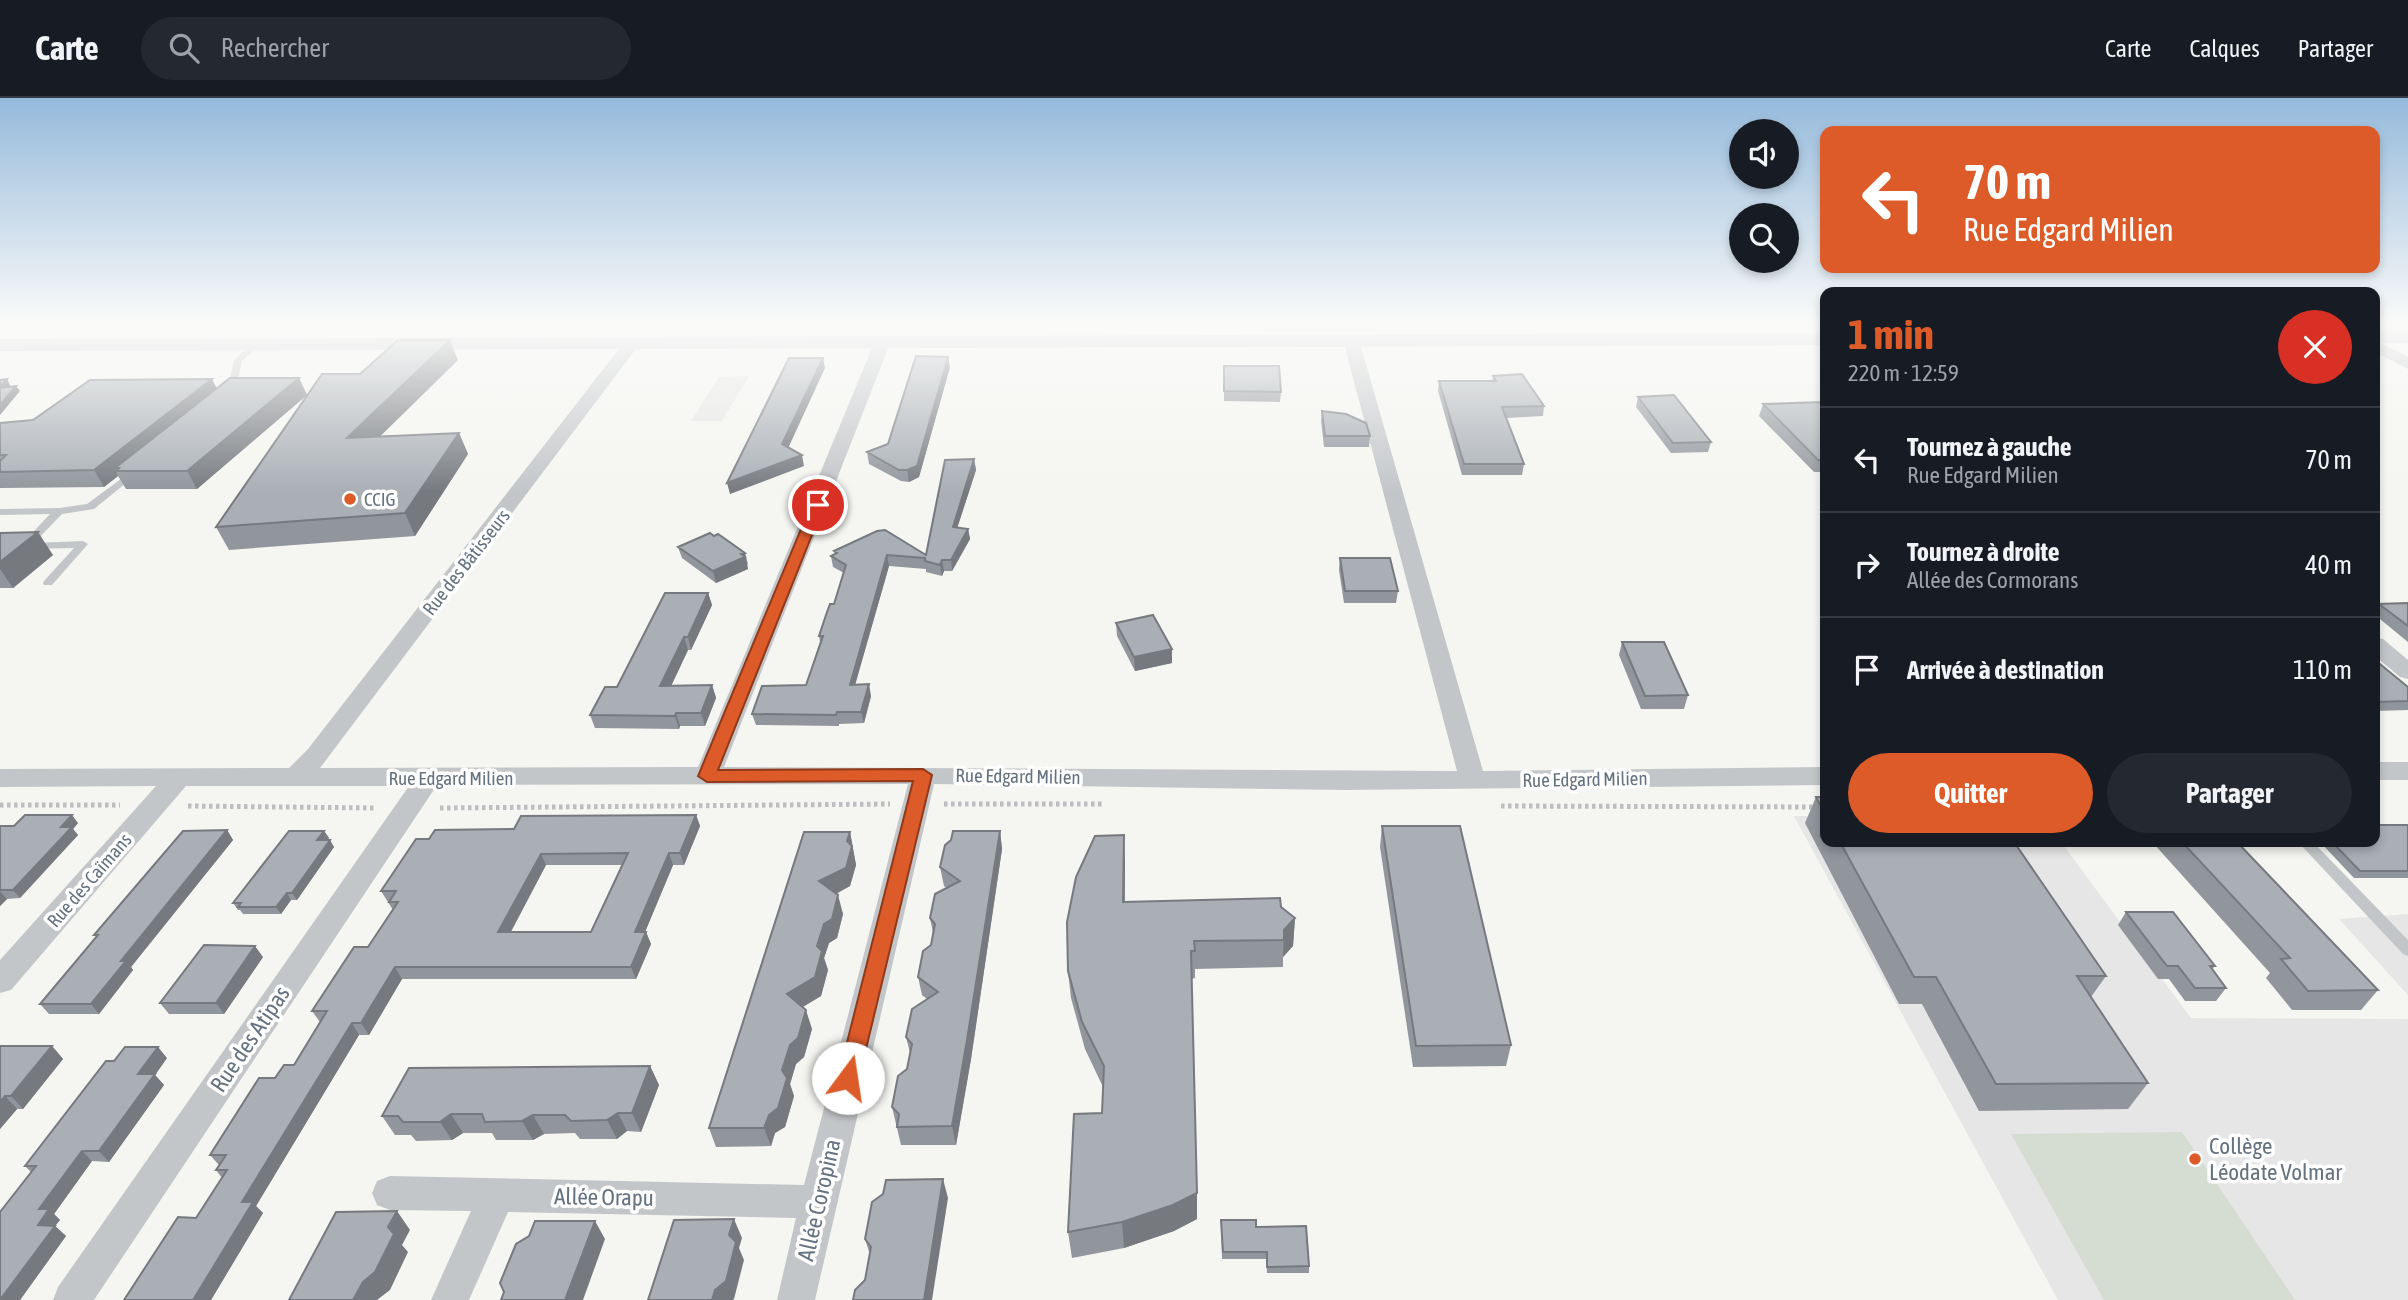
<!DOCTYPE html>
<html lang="fr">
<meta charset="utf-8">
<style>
body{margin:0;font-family:"Asap Condensed",sans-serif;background:#242831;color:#f1f3f6;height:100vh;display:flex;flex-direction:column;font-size:26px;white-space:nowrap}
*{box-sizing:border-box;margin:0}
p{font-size:23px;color:#9ea1a6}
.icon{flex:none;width:38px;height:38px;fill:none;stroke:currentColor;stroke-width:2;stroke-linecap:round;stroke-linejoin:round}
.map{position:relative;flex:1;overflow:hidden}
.details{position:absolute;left:1820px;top:189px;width:560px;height:560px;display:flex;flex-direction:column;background:#171b24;border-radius:14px;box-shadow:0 4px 10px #0003}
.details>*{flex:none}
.guide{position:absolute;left:1820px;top:28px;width:560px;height:147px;border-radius:14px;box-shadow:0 4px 10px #0003;background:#dd5a29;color:#fff;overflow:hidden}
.controls{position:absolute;left:1729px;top:21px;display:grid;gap:14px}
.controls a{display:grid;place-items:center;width:70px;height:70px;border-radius:50%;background:#171b24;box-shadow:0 4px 10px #0003;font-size:35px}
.pin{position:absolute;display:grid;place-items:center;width:60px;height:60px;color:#fff;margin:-30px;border:4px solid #fff;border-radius:50%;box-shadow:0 2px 7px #0007}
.me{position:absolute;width:77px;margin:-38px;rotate:14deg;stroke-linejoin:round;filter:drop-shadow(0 0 5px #0008)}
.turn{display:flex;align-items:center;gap:24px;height:147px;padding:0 28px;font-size:32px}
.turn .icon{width:91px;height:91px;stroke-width:2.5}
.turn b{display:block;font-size:49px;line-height:60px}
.round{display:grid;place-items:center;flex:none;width:74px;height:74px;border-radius:37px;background:#242831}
.overview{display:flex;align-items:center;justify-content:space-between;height:119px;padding:0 28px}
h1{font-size:42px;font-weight:700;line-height:52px;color:#dd5a29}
.action{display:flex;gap:14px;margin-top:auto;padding:14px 28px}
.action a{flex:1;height:80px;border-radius:42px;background:#dd5a29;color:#fff;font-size:28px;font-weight:700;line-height:80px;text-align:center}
.action a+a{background:#242831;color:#f1f3f6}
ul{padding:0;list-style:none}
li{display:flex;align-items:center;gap:21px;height:105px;padding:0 28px;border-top:2px solid #363941}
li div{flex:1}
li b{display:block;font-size:26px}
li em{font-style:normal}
header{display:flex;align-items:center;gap:42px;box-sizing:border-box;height:98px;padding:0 35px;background:#171b24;border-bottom:2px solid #363941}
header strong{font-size:33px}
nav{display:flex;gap:38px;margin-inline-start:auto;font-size:24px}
.search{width:490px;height:63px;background:#242831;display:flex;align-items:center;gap:18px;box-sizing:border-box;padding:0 24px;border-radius:38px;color:#9ea1a6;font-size:26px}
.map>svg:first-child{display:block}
</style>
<header>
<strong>Carte</strong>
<div class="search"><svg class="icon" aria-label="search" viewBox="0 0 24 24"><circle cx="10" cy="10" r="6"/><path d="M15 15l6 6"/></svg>Rechercher</div>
<nav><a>Carte</a><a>Calques</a><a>Partager</a></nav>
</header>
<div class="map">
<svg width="2408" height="1202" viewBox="0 0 2408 1202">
<rect width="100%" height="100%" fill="#f5f5f1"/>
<path fill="#e5e6e5" d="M749 278 722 323H691L719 279Z
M1794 718H1825V744H2061L2191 920 2408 921V1202H2058Z
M2408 816V897L2339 821Z"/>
<path fill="#d5dcd2" d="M2182 1034 2295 1202H2104L2011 1036Z"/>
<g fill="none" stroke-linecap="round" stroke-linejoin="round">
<path stroke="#bcbec0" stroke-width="5" stroke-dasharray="3.5 3.5" stroke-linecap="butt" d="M944 706H1103
M0 707H120
M188 708 375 710
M1501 708 1825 709
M440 710 890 706"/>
<path fill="#c3c6c9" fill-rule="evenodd" d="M254 244 261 246 242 263 235 296 228 298 227 296 234 262Z
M133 372 136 373V377L94 411 62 416 34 445 83 443 88 446 52 487H44L43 485 44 483 74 450 21 451 20 449 21 447 50 416 0 417V411L59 410 87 406Z
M2298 744H2313L2408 842V858L2403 856Z"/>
<path fill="#c3c6c9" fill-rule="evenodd" d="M1351 237 1359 242 1483 673 1825 669V687L1345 692 934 686 815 1202H777L796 1120 508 1114 469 1202H431L471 1113 390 1112 377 1107 372 1095 377 1083 390 1078 804 1087 908 686 437 687 94 1202H53L58 1189 409 688H186L11 892 0 895V862L156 688 0 689V671L289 670 308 651 626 242 632 240 640 245 638 248 320 670 698 669 875 243 883 238 891 243 724 669 1457 673 1343 242Z
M2375 242 2408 259V271L2375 254Z
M2375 539 2383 541 2408 562V581L2400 579 2375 558Z
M2375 664H2408V682H2375Z"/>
<path fill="#c3c6c9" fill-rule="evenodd" d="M2375 233H2408V245H2375Z
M1825 235V247L0 253V241Z"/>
</g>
<path fill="#91969c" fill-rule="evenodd" d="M458 262 380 338 459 335 468 356 415 438 229 452 216 429 360 276Z
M1224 268 1281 294 1280 304 1224 303Z
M950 269 919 379 909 384 901 383 869 366 867 354 888 346Z
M1493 278 1544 308 1543 318 1506 320 1524 366 1522 377H1462L1438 293 1439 283H1492Z
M299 280 307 297 197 391H126L118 378 104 389 0 390V325L33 322 216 291Z
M1638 299 1711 344 1708 354 1671 355 1636 309Z
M1763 306H1825V374H1814L1759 318Z
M1322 313 1370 338 1369 349H1324L1321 323Z
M974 361 976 372 957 430 968 431 970 441 952 473H944L942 478 926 474V471L889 468 855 586 871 598 864 625 839 626V628L756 627 752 616 806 587 820 544 819 538 834 506 844 475 833 469 831 458 835 456 834 453 926 457Z
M0 435 53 457 13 490H0Z
M714 438 745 455 748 466 747 467 748 471 716 485 682 460 678 449Z
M1340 460 1398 493 1396 505H1344L1339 472Z
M708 495 712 507 691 552H688L671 588 712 587 716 600 705 628H680L679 631 595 630 590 617Z
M2408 505V544L2375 517V512L2379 506Z
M1116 525 1172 565 1135 573 1117 538Z
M1622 544 1688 597 1684 611H1641L1619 557Z
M2375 562 2408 589V612L2375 613Z
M1816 699H1825V744H2014L2106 878 2091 899 2148 985 2128 1011 1979 1013 1922 906H1899L1805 725Z
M696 717 700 728 684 767H673L645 834H646L651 846 636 881H402L369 937H359L256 1108 263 1115 211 1202H124L196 1120 222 1080 216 1072 219 1067 210 1057 275 980 294 967 320 924 312 913 368 849 393 812 381 793 429 741 514 731ZM546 767H622L591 834H511Z
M78 725 73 731 78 737 20 800 7 801 0 808V728Z
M2408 727V780H2354L2320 744H2375Z
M1382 728 1511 947 1506 968 1413 969 1380 749Z
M227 732 233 742 131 869 133 872 99 916H49L40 906 96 839 94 837Z
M324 733 329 740 327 742 334 749 297 802H291L281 816H243L240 812H238L233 805Z
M1000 733 1002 751 971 961 956 1047H901L892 1009 907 971 910 955 906 939 927 901 922 897 918 879 931 847 933 835 930 820 947 790 944 788 940 769Z
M850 734 856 767 850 788 836 796 843 816 837 840 829 845 824 860 828 872 821 898 802 909 812 931 804 959 796 966 790 986 794 998 785 1029 775 1035 771 1048 716 1049 709 1030Z
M2156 744H2237L2378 892 2361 912H2292L2266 880 2270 875 2154 746Z
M1125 764V804L1281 809 1295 820 1293 848 1283 859V869L1195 871V880L1191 881 1197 1121 1174 1133 1124 1150 1072 1160 1068 1134 1102 1015 1103 989 1085 951 1071 900 1068 873Z
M2126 814 2215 868 2212 871 2226 890 2216 903H2185L2169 881H2158L2118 827Z
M263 859 224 916H169L160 905Z
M0 948H52L63 961 23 1011H17L0 1031Z
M167 960 155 977 164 987 109 1064 92 1063 54 1116 60 1122 55 1128 66 1138 20 1202H0L31 1074 25 1068Z
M650 968 659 987 641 1034 627 1033 617 1041H580L575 1035 544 1036 533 1042H496L492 1035H463L452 1042 416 1043 411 1037H395L382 1018Z
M948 1100 865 1182 870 1157 865 1141Z
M1221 1122 1256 1129 1309 1168V1175H1267L1266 1161H1222Z"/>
<path fill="#767a7f" d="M450 242 458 262 357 361 347 340Z
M948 259 950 269 919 379 909 384 907 372Z
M823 260 825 270 785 357 782 346Z
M299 280 307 297 197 391 187 373Z
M7 281 10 287 3 296 0 289Z
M212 281 220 297 119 370H115L118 378 104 389 94 372Z
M16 288 20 293 0 317V307Z
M459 335 468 356 415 438 405 415Z
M802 357 804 368 730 396 727 385Z
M974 361 976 372 954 440 953 429Z
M968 431 970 441 952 473 951 462Z
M38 434 53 457 13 490 0 471V464Z
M745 455 748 471 716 485 713 473Z
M887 457 889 468 852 598 850 587Z
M942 462 944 473 942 478 940 467Z
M708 495 712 507 691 552 688 539Z
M684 539 688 552 665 601 660 588Z
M1172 551V565L1135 573 1134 559Z
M869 586 871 598 864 625 861 614Z
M712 587 716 600 705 628 701 615Z
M676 615 680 628 679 631 675 618Z
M72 717 78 725 73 731 78 737 20 800 13 792 61 729Z
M696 717 700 728 684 767 680 755Z
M227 732 233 742 131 869 133 872 99 916 91 906 121 863Z
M324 733 329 740 321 749 317 742Z
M1000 733 1002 751 971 961 956 1047 952 1028Z
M850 734 856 767 850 788 824 802 819 783 847 743Z
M1124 737 1125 764 1124 831 1123 804Z
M330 742 334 749 297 802 292 795Z
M669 755 673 767 640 846 635 834Z
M541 756 546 767 504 846 498 834Z
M0 793 7 801 0 808Z
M287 795 291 802 281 816 276 809Z
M838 797 843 816 837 840 829 845 824 860 828 872 821 898 793 915 787 896 817 848 824 826Z
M1295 820 1293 848 1283 859 1284 832Z
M646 834 651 846 636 881 631 869Z
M255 848 263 859 224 916 216 905Z
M395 869 402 881 369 937 361 925Z
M806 912 812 931 804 959 796 966 790 986 794 998 785 1029 775 1035 771 1048 764 1030 790 947Z
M352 925 359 937 256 1108 263 1115 211 1202H193L242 1104Z
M52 948 63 961 23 1011 11 998Z
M158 949 167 960 155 977 164 987 109 1064 99 1053 138 976Z
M650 968 659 987 641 1034 632 1015Z
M5 998 17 1011 0 1031V1004Z
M618 1015 627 1033 617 1041 607 1022Z
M451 1016 463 1035 452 1042 440 1024Z
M533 1017 544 1036 533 1042 522 1023Z
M82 1053 92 1063 54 1116 60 1122 55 1128 66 1138 20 1202H1L38 1127 39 1111Z
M943 1081 948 1100 932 1202H924Z
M1197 1095V1121L1174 1133 1124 1150 1122 1124Z
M397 1113 410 1132 402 1147 408 1154 390 1192 377 1202H353Z
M734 1121 742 1140 739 1150 744 1162 734 1201 733 1202H712Z
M595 1123 605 1141 583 1202H565Z"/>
<path fill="#a9afb5" stroke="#767a7f" stroke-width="2" fill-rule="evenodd" d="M398 242H450L347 340 459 335 405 415 216 429 322 276H360Z
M916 258 948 259 917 368 907 372H899L867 354 888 346Z
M789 260H823L782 346 802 357 727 385Z
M1224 268H1279L1281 294 1224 293Z
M1522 276 1544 308 1502 309 1524 366H1464L1439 283H1496L1493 278Z
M230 280H299L187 373H116L119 370H115Z
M7 281 0 289V282Z
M212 281 94 372 0 374V363L6 357H0V325L33 322 90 282Z
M16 288 0 307V290Z
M1674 297 1711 344 1673 345 1638 299Z
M1823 304 1825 306V362H1818L1763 306Z
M1322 313 1346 316 1366 325 1370 338H1325Z
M974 361 953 429 968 431 951 462H942L940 467 925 463V460L887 457 850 587 869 586 861 614H837L836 617 752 616 762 588 806 587 823 538H819L827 514 830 506H834L846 467 831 458 837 455 834 453 877 433 885 432 926 457 945 362Z
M38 434 0 464V435Z
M710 435 714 438 718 436 745 455 741 456 745 459 713 473 678 449Z
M1340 460H1390L1398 493H1345Z
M665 495H708L688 539H684L660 588 712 587 701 615H676L675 618 590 617 605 589H617Z
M2408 505V528L2379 506Z
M1153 517 1172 551 1134 559 1116 525Z
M1622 544H1664L1688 597 1645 598Z
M2375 562 2408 589V603L2375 604Z
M1816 699H1825V716Z
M25 717H72L61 729H72L13 792H0V728H14Z
M696 717 680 755H669L635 834H646L631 869H395L361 925H352L242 1104H253L193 1202H124L178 1119 196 1120 227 1072H216L226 1057H210L259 980H275L284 967H294L327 913H312L354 849H368L398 804H389L396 793H381L416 741H429L435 732 514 731 521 718ZM628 755 591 834H498L541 756Z
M2375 727H2408V773H2360L2332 744H2375Z
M1382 728H1460L1511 947 1416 948Z
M227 732 121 863H126L91 906H40L98 837H94L183 733Z
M289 733H324L317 742H330L292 795H287L276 809H238L241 805H233Z
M953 733H1000L967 942 952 1028 897 1029 899 1016 892 1009 898 978 907 971 912 946 906 939 912 911 938 894 918 879 923 853 931 847 935 826 930 820 935 796 960 783 940 769 945 747 951 742Z
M804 734H850L847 743 852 748 846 770 819 783 838 797 832 821 824 826 817 848 822 853 815 879 787 896 806 912 798 940 790 947 782 972 787 980 778 1010 769 1017 764 1030H709Z
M1124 737 1123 804 1280 800 1281 809 1295 820 1284 832V842L1194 843 1195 853H1191L1197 1095 1173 1107 1122 1124 1068 1134 1074 1016 1102 1015 1104 968 1082 924 1068 873 1067 824 1076 779 1095 738Z
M1840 744H2014L2106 878H2077L2148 985 1996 986 1936 879H1914Z
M2182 744H2237L2378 892 2308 893 2281 861 2290 860Z
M2126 814H2173L2215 868H2210L2226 890H2195L2178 868H2167Z
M204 847 255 848 216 905H160Z
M0 948H52L11 998H5L0 1004Z
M125 949H158L138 976H155L99 1053H82L39 1111H49L38 1127 55 1128 0 1202V1114L36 1068H25L106 963H114Z
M650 968 632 1015H618L607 1022 571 1023 565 1017H533L522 1023 485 1024 482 1016H451L440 1024H403L398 1018H382L409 970Z
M943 1081 924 1202H853L855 1192 865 1182 871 1149 865 1141 872 1104 883 1096 886 1082Z
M397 1113 388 1129 394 1136 375 1174 363 1184 353 1202H289L336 1114Z
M734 1121 729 1137 736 1144 726 1183 715 1192 712 1202H648L674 1122Z
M1221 1122H1256V1129L1306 1128 1309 1168 1267 1169V1154H1223Z
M535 1123H595L565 1202H501L504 1194 500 1185 516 1146 529 1138Z"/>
<linearGradient id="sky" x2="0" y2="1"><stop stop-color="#95badb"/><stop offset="0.57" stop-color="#fafaf9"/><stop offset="1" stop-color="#fafaf9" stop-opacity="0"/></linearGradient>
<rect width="2408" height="395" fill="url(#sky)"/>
<path fill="#dd5a29" stroke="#903a1b" stroke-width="2" d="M818 403 824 407 718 672 923 671 932 677 859 980 856 986 848 989 841 986 838 980 913 683 707 684 698 678 811 407Z"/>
<g fill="#dd5a29" stroke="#fff" stroke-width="2.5">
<circle cx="350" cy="401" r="7"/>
<circle cx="2195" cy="1061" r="7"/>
</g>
<g text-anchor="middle" stroke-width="7" stroke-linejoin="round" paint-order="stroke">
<g font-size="19" fill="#657381" stroke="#fff" text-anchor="start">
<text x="364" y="408">CCIG</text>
</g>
<g font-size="19" fill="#657381" stroke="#fff">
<text transform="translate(466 464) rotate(-52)" y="7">Rue des Bâtisseurs</text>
<text transform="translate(1018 678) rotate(1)" y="7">Rue Edgard Milien</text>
<text x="451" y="687">Rue Edgard Milien</text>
<text transform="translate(1585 681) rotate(-1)" y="7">Rue Edgard Milien</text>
<text transform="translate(89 782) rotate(-49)" y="7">Rue des Caïmans</text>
</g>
<g font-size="23" fill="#657381" stroke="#fff">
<text transform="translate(250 941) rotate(-56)" y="8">Rue des Atipas</text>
<text transform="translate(604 1099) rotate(1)" y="8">Allée Orapu</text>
<text transform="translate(819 1102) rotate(-77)" y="8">Allée Coropina</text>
</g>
<g font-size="23" fill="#657381" stroke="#fff" text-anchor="start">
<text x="2209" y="1056">Collège<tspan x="2209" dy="26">Léodate Volmar</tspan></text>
</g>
</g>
</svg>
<div class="controls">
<a><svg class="icon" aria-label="sound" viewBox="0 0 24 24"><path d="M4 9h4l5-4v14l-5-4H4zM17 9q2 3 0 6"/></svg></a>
<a><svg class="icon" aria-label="search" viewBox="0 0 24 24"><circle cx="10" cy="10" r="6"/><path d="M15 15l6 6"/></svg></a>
</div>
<div class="pin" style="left:818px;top:407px;background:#d93025"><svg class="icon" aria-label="arrive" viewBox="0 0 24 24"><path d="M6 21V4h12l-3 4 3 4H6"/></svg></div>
<svg class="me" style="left:848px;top:980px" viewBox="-20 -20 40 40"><circle r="19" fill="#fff"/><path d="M0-13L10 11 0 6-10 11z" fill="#dd5a29"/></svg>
<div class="guide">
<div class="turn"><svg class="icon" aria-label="left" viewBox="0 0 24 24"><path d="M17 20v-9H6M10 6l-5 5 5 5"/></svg><div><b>70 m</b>Rue Edgard Milien</div></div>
</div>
<section class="details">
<div class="overview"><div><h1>1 min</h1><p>220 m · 12:59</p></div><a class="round" style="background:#d93025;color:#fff"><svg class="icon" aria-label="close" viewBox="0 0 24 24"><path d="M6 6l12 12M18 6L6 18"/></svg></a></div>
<ul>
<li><svg class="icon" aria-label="left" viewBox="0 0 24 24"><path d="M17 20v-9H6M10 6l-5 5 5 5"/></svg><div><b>Tournez à gauche</b><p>Rue Edgard Milien</p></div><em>70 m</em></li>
<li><svg class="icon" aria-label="right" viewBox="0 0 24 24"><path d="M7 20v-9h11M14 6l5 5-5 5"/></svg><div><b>Tournez à droite</b><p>Allée des Cormorans</p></div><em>40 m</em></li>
<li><svg class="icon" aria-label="arrive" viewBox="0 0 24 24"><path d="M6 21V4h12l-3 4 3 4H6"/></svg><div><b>Arrivée à destination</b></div><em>110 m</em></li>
</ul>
<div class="action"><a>Quitter</a><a>Partager</a></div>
</section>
</div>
